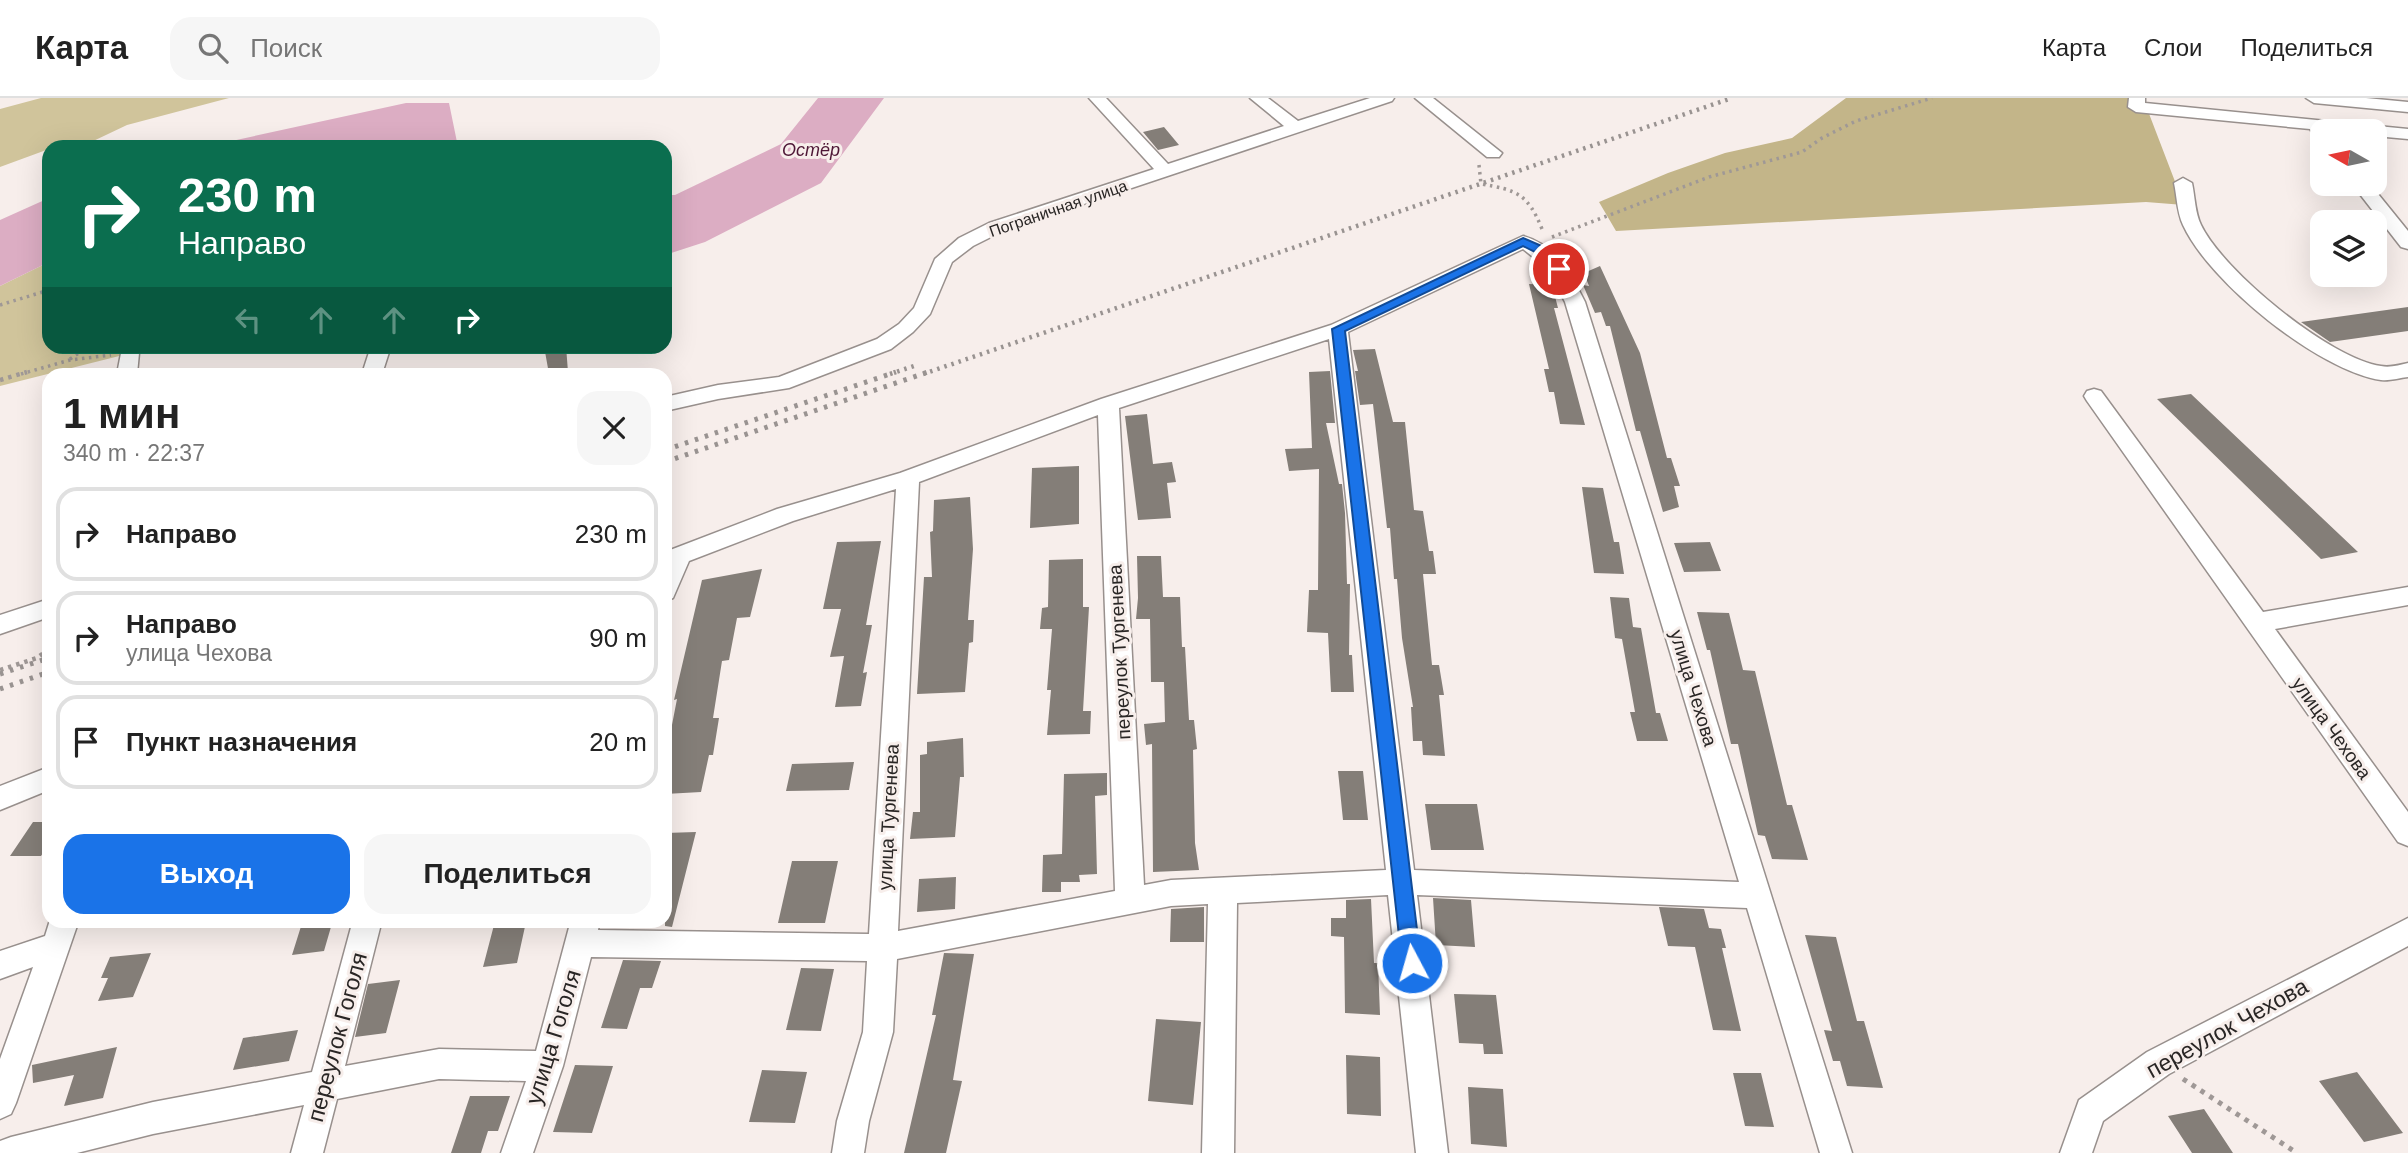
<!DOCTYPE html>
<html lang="ru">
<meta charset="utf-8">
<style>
body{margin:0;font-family:Helvetica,sans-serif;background:#f6f6f6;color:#222;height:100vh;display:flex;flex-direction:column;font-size:26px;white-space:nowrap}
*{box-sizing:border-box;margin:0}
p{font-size:23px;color:#767676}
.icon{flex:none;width:38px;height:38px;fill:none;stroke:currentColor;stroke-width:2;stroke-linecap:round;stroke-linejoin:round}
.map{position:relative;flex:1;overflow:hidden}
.sheet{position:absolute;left:42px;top:270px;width:630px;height:560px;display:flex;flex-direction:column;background:#fff;border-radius:21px;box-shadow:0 7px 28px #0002}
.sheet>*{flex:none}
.top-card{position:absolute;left:42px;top:42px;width:630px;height:214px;border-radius:21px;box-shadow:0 7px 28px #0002;background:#0b6e4f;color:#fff;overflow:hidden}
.needle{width:46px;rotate:279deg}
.controls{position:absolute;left:2310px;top:21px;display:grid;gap:14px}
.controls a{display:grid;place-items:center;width:77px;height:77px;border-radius:14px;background:#fff;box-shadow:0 7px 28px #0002;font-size:35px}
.pin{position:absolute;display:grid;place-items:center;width:60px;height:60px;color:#fff;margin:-30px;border:4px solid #fff;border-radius:50%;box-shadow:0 2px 7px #0007}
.me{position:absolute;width:77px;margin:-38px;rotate:354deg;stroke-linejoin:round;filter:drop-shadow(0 0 5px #0008)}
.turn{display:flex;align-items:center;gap:24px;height:147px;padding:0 21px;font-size:32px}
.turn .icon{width:91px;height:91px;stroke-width:2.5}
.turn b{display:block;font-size:49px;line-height:60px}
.lanes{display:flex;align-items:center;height:66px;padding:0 21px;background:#0003;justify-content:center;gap:35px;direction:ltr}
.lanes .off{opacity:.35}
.round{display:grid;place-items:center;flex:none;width:74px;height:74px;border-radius:21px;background:#f6f6f6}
.summary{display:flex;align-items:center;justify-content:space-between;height:119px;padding:0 21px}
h1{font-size:42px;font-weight:800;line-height:52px}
.primary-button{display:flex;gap:14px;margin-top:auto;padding:14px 21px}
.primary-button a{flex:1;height:80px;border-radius:21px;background:#1a73e8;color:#fff;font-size:28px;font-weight:800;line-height:80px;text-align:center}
.primary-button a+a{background:#f6f6f6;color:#222}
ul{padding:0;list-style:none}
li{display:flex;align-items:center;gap:21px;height:94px;margin:0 14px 10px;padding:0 7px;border:4px solid #e0e0e0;border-radius:21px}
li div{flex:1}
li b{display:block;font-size:26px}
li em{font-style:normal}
header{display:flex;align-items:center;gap:42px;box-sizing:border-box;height:98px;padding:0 35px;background:#fff;border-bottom:2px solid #e0e0e0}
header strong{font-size:33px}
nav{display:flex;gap:38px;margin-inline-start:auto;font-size:24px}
.search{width:490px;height:63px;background:#f6f6f6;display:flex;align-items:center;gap:18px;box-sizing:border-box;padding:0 24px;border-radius:21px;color:#767676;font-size:26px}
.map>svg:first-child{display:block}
</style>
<header>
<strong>Карта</strong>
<div class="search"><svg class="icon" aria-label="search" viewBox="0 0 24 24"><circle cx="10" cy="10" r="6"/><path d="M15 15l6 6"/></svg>Поиск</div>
<nav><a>Карта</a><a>Слои</a><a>Поделиться</a></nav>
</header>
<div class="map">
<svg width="2408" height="1055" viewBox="0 0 2408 1055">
<rect width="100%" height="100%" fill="#f7eeeb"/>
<path fill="#d0c49b" d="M41 0H229L127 27 87 46 49 49V51L0 69V11Z
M49 164V248L155 249 0 288V188Z"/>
<path fill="#c3b589" d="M1846 0H2143L2184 107 2146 104 1616 133 1599 104 1668 75 1725 55 1792 40Z"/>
<path fill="#dcadc3" d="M818 0H884L821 85 705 144 665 157V97H675L781 46Z
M406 5H449L458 49H204Z
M49 100V164L0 188V122Z"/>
<path fill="#847e78" d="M1164 29 1179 47 1158 52 1143 34Z
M1600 168 1640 255 1667 360H1671L1680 388H1674L1679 409 1663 414 1640 333H1636L1610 228H1606L1601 214 1595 215 1583 187 1589 188 1584 175Z
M1529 186 1552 187 1558 210H1554L1585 327 1560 326 1554 294H1549L1544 271H1549Z
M2408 209V233L2330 244 2301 224Z
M544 248H566L568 274 549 276Z
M1375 251 1393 324H1405L1414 412 1423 413 1429 453H1433L1436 476H1423L1432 567H1439L1444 597H1439L1445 658 1423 657 1422 643H1413L1411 609H1413L1402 540 1397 481H1394L1390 430H1387L1373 306 1360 307 1355 273H1358L1353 252Z
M1330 273 1335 325H1326L1339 386H1342L1345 415 1347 486H1350L1349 557H1352L1354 594H1331L1328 535 1307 534 1309 492H1318L1319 371 1289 373 1285 351 1312 350 1309 274Z
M2191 296 2358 454 2321 461 2157 301Z
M1147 316 1153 366 1172 364 1176 384 1167 385 1171 420 1138 422 1125 318Z
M1079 368V426L1030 430 1032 370Z
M1582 389 1603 390 1614 444H1619L1624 476 1594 475Z
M970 399 973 451 968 522H974L973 544 969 545 965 594 917 596 924 479H932L930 434 933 433 934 402Z
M881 443 866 527H872L863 575 867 574 861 608 835 609 844 558 830 559 841 511H823L837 444Z
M1710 444 1721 473 1684 474 1674 445Z
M1137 458H1161L1163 499H1180L1182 549H1185L1189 622H1194L1197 651 1193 652 1195 745 1199 772 1153 774 1152 646 1146 647 1144 626 1165 624 1164 584H1151L1150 521H1136L1138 500Z
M1083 461V509H1089L1083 613H1091L1090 636 1047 637 1051 592H1047L1052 531H1040L1042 510 1048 509 1049 462Z
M762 471 750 519 737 520 729 562 722 563 713 620H719L713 657H709L701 694 665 696V663L677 601 674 602 702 482Z
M1610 499 1629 500 1633 529 1641 530 1656 615H1660L1668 643H1637L1630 614H1635L1622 541 1615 540Z
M1697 514 1729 515 1743 572 1755 573 1787 707H1792L1808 762 1772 761 1765 738 1758 737 1738 646H1731L1710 552H1707Z
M963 640 964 679H960L955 739 910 741 913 714H920V657L927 656V644Z
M854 664 849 692 786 693 792 666Z
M1338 673H1363L1368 722H1343Z
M1107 675V697L1095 698 1097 776 1079 777 1080 784H1061V794H1042L1043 757 1062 756 1064 676Z
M1425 706H1477L1484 752H1431Z
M33 724H49V746L41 758H10Z
M696 734 672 829 665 828V735Z
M792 763H838L825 825H778Z
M956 779 955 811 917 814 919 781Z
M1433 800 1471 802 1475 849 1436 847Z
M1371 801 1374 865H1378L1380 917 1345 915 1344 839 1331 838V820H1346V802Z
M1204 809V844H1170L1171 811Z
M1659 809 1704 811 1709 830 1721 831 1726 850H1722L1741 933 1713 932 1695 849 1668 848Z
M303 822H333L324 853 292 857Z
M526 824 517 865 483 869 494 827Z
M1805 837 1836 839 1857 923H1864L1883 990 1847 988 1840 963H1833L1824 932 1832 933Z
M151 855 133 899 98 903 108 880H101L110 859Z
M944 855 974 856 953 982 962 983 946 1055H904L936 917H932Z
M623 862 661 863 652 890H640L627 931 601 930Z
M801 870 834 871 821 933 786 932Z
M400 882 386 935 355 939 368 886Z
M1454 896 1496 897 1503 956H1484L1483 946 1459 945Z
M1156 921 1201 924 1193 1007 1148 1003Z
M298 932 289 963 233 972 243 940Z
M117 949 103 1000 64 1008 74 977 33 985 32 967Z
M1346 957 1380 959 1381 1018 1347 1016Z
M575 967 613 968 592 1035 553 1034Z
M762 972 807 974 795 1025 749 1024Z
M2357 974 2403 1035 2364 1044 2319 983Z
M1733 975H1761L1774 1029 1745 1028Z
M1468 989 1503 991 1507 1049 1471 1046Z
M470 998H510L498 1033H488L481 1055H451Z
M2204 1011 2233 1055H2192L2168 1018Z"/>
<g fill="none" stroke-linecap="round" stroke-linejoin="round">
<g stroke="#98908d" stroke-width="3">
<path id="minor" d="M1089 0H1106L1168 66 1284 28 1250 0H1268L1298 23 1370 0H1394L1392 3 1003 133 973 148 952 164 930 216 913 234 891 251 789 290 718 301 665 313V299L718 287 779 279 877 241 899 226 914 210 935 161 959 140 989 125 1154 71Z
M1415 0H1433L1502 55 1499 59H1487Z
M2129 0H2145V5L2408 31V41L2375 38V33H2322V42L2316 41 2310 31 2136 14 2128 9Z
M2306 0H2366L2408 4V14L2314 5Z
M2183 80 2192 85C2195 99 2195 115 2201 127 2223 173 2330 261 2381 268 2390 270 2399 267 2408 265V279C2399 280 2390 283 2381 282 2319 273 2209 184 2183 127 2177 114 2177 99 2174 85Z
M2352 86H2370L2408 133V151L2401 149Z
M1523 138C1556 147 1571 176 1585 204L1852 1055H1820L1747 810 1417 797 1448 1055H1416L1388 797 1237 805 1234 1055H1202L1208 806 1171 808 897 861 893 934 869 1023 864 1055H832L837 1023 863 934 867 863 591 859 563 968 533 1055H501L526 983 439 981 337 1001 323 1055H291L304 1007 153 1036 77 1055H0V1043L11 1039 153 1004 312 974 353 822H382L345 968 439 951 536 953 571 822H600L598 832 869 836 896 391 793 423 689 463 673 500 665 503V454L777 411 900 375 1101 301 1331 227ZM1523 151 1548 171 1565 204 1739 784 1414 772 1348 234ZM1329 241 1386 772 1171 782 1144 787 1119 310ZM1098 317 1115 793 898 833 919 384Z
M371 248H391L382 276H362Z
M129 249 136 250 139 255 137 276H117L122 250Z
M2094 291 2101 293 2263 514 2408 489V507L2275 531 2408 714V748L2398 744 2087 303 2084 298 2087 293Z
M49 501V519L0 536V517Z
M49 669V692L0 712V688Z
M2408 820V848L2169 976 2103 1023 2092 1055H2060L2079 1002 2147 954Z
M50 822H79L16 1005 11 1016 0 1021V961L33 869 0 881V853L45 838Z"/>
</g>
<path stroke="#9f9896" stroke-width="3.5" stroke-dasharray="2.5 4.5" stroke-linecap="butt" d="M1479 67 1481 86C1517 92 1528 96 1542 131
M1552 139 1709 79 1802 54 1822 40 1856 23 1932 0
M0 207 49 192
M70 261 89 248
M21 276 70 262 111 257"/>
<path stroke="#9f9896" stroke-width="4.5" stroke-dasharray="3.5 5" stroke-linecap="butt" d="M0 282 27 274
M0 572 37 560 49 551"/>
<path stroke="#9f9896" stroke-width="5" stroke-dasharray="4.5 6" stroke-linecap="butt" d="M2183 981 2297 1055"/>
<use href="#minor" fill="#fff" fill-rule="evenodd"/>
<path stroke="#999391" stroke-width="4.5" stroke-dasharray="2.5 5" stroke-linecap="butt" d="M890 276 917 267
M923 276 1732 0"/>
<path stroke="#999391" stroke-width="5" stroke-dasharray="3.5 7" stroke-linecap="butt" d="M665 352 896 274
M665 364 928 274
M0 576 49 560
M0 591 49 574"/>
</g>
<path fill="#1a73e8" stroke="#114b97" stroke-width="2" d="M1523 140 1551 152 1565 171 1563 174H1554L1543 158 1523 148 1345 233 1421 865 1418 872 1412 874 1405 872 1402 865 1332 231Z"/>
<g text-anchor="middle" stroke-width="6" stroke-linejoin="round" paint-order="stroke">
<g font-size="16" fill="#292625" stroke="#f7eeeb">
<text transform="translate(1058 110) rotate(-19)" y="6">Пограничная улица</text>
</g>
<g font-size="18" font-style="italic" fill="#4e1736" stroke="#f7eeeb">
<text x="811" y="58">Остёр</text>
</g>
<g font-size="19" fill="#292625" stroke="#f7eeeb">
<text transform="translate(1119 554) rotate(-93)" y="7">переулок Тургенева</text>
<text transform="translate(1694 590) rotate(73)" y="7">улица Чехова</text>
<text transform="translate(2332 630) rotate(54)" y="7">улица Чехова</text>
<text transform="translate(888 719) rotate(-87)" y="7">улица Тургенева</text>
</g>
<g font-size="23" fill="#292625" stroke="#f7eeeb">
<text transform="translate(2227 930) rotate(-29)" y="8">переулок Чехова</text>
<text transform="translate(337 939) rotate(-75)" y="8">переулок Гоголя</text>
<text transform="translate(553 939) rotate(-73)" y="8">улица Гоголя</text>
</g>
</g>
</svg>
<div class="controls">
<a><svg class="needle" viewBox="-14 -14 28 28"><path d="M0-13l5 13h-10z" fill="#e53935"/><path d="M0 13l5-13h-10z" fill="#767676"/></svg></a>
<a><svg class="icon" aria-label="layers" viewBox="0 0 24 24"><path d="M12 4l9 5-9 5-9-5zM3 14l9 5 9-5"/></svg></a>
</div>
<div class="pin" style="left:1559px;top:171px;background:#d93025"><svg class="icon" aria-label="arrive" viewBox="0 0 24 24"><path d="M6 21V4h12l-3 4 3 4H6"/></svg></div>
<svg class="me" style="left:1412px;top:865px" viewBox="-20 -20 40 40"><circle r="17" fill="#1a73e8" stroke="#fff" stroke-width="3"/><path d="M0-11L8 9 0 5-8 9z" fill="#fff"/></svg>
<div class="top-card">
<div class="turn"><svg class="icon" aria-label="right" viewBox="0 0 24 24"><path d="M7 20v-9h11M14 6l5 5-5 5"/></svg><div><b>230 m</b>Направо</div></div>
<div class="lanes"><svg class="icon off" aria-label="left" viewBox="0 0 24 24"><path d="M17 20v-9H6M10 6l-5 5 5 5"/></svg><svg class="icon off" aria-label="ahead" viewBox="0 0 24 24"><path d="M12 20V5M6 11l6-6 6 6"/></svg><svg class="icon off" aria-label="ahead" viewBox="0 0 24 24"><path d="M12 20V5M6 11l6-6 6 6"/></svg><svg class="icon" aria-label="right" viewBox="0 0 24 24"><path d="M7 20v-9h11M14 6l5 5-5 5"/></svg></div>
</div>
<section class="sheet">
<div class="summary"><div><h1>1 мин</h1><p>340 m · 22:37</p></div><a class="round"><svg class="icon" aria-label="close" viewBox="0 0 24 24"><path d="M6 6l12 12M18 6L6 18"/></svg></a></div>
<ul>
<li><svg class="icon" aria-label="right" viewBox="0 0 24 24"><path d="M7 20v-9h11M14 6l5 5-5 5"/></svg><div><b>Направо</b></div><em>230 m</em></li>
<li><svg class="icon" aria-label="right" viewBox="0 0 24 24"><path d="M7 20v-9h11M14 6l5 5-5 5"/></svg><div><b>Направо</b><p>улица Чехова</p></div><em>90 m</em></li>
<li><svg class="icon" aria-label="arrive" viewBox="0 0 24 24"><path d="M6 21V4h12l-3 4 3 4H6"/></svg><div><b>Пункт назначения</b></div><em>20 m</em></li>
</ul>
<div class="primary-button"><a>Выход</a><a>Поделиться</a></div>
</section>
</div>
